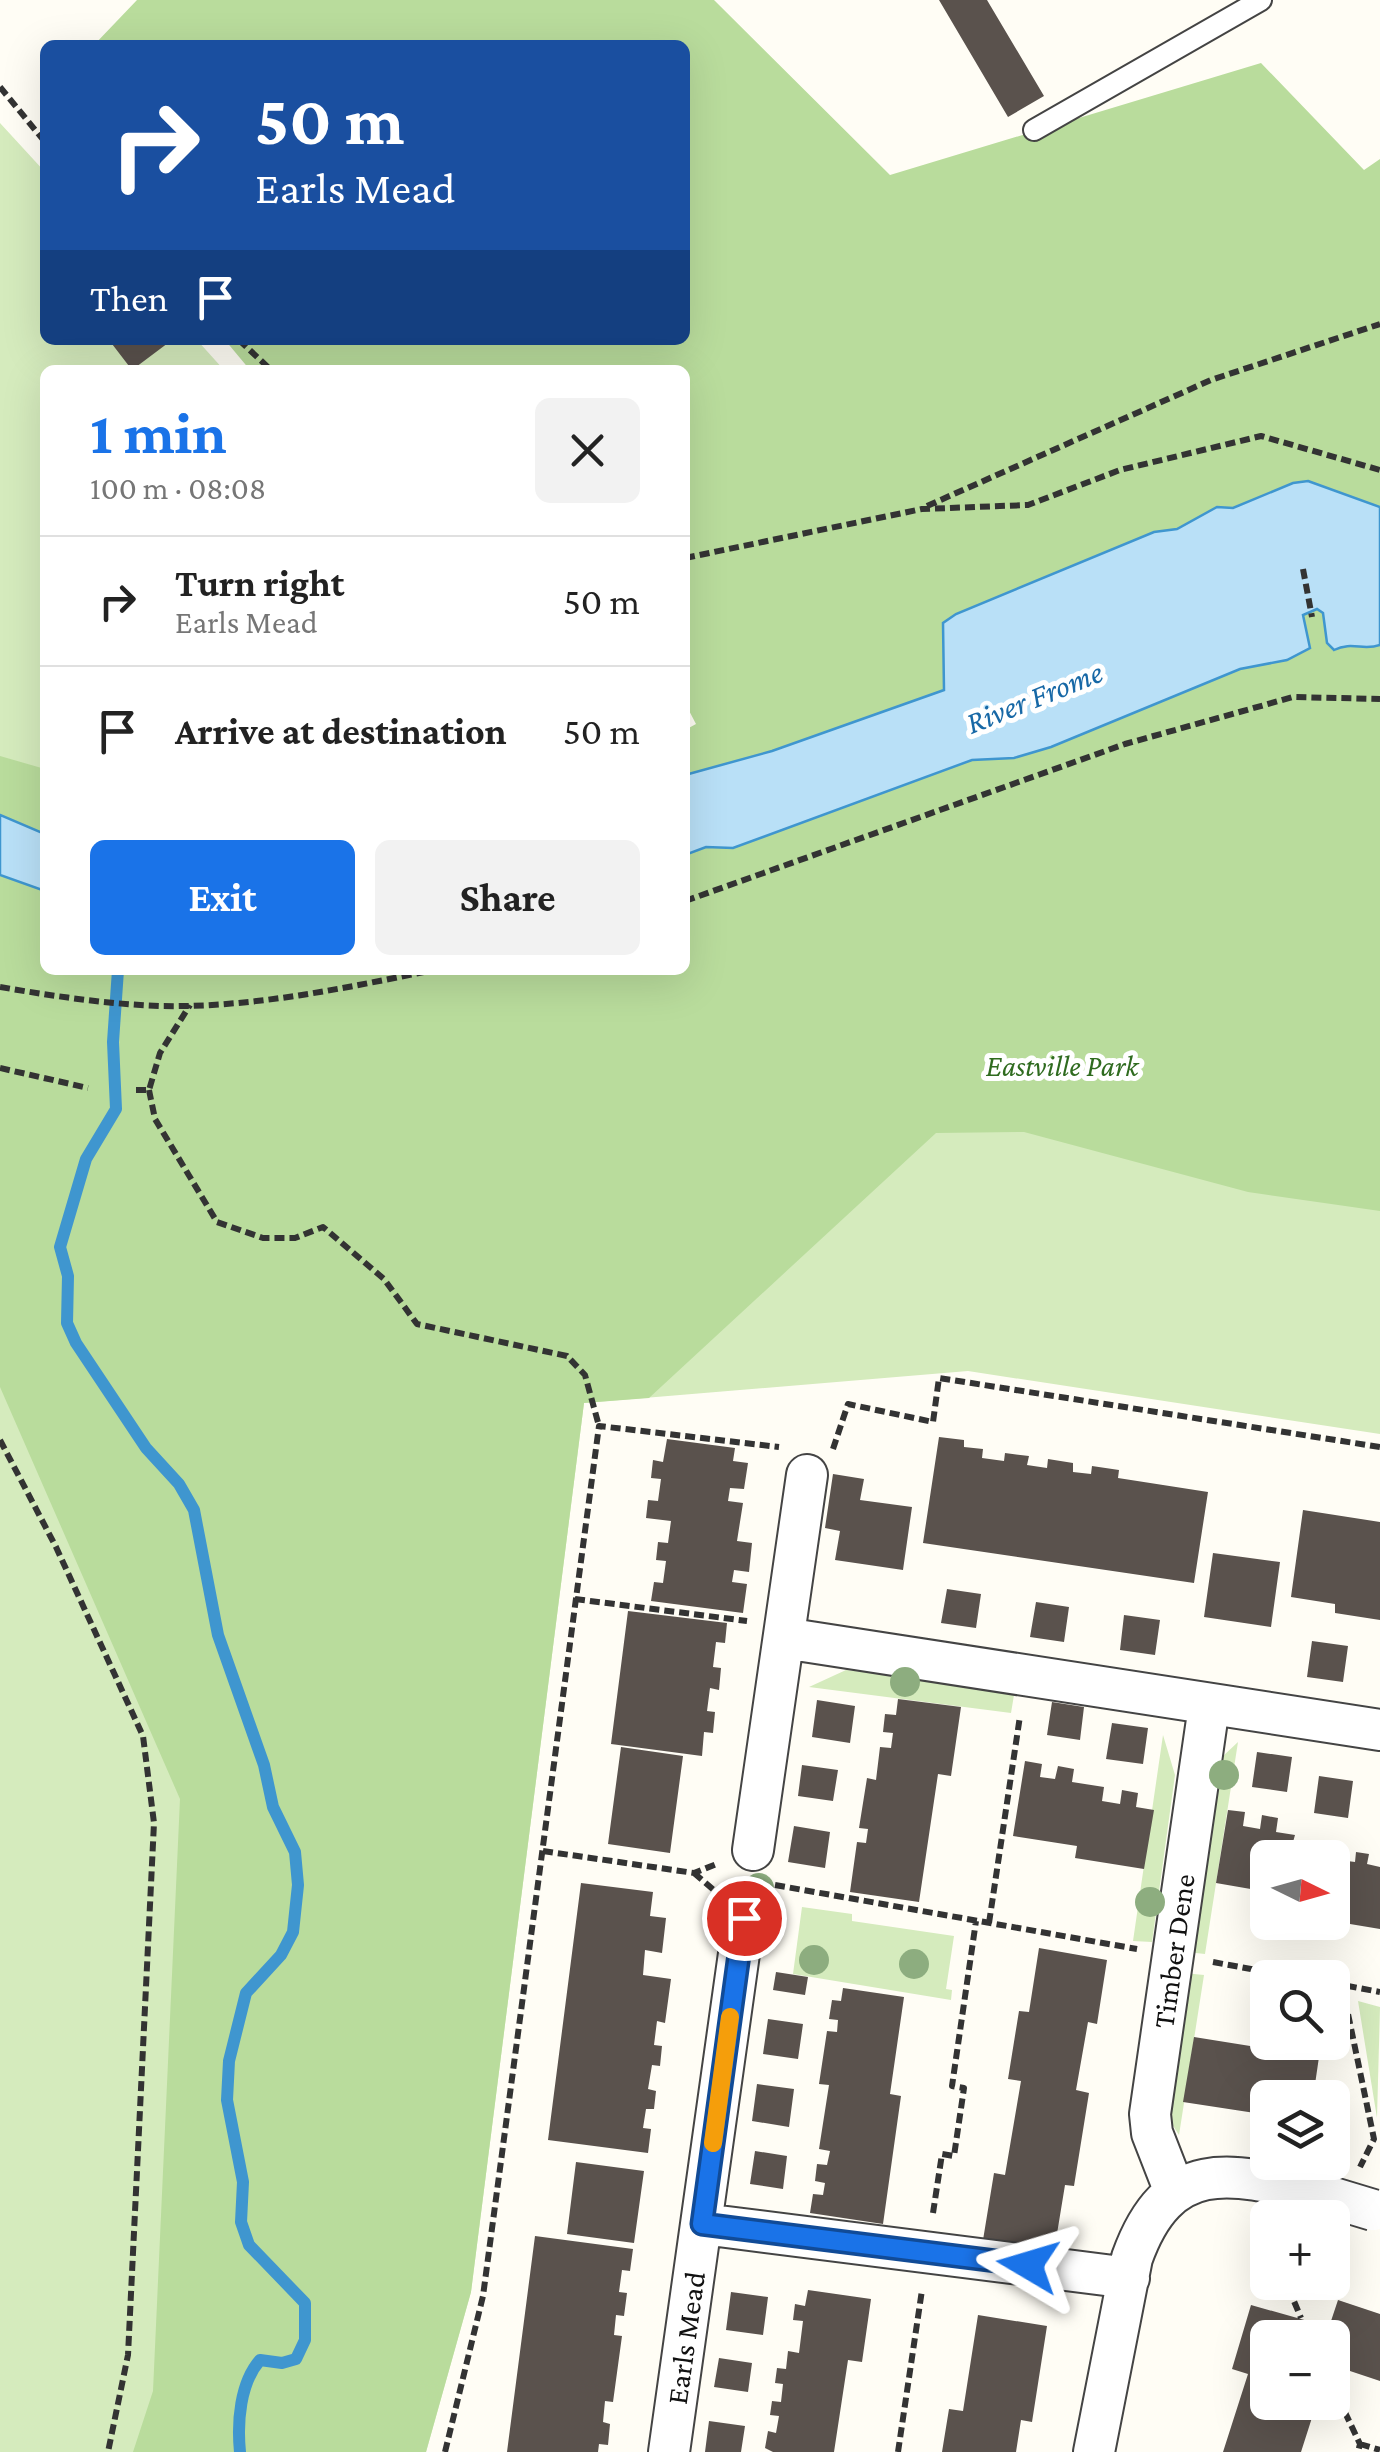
<!DOCTYPE html>
<meta charset="utf-8">
<style>
body{margin:0;font-family:"Crimson Pro",serif;background:#f2f2f2;color:#222;height:100vh;display:flex;flex-direction:column;font-size:38px;white-space:nowrap}
*{box-sizing:border-box;margin:0}
p{font-size:32px;color:#767676}
.icon{flex:none;width:55px;height:55px;fill:none;stroke:currentColor;stroke-width:2;stroke-linecap:round;stroke-linejoin:round}
.map{position:relative;flex:1;overflow:hidden}
.sheet{position:absolute;left:40px;top:365px;width:650px;height:610px;display:flex;flex-direction:column;background:#fff;border-radius:15px;box-shadow:0 10px 40px #0002}
.sheet>*{flex:none}
.banner{position:absolute;left:40px;top:40px;width:650px;height:305px;border-radius:15px;box-shadow:0 10px 40px #0002;background:#1a4fa0;color:#fff;overflow:hidden}
.needle{width:65px;rotate:95deg}
.controls{position:absolute;left:1250px;top:1840px;display:grid;gap:20px}
.controls a{display:grid;place-items:center;width:100px;height:100px;border-radius:15px;background:#fff;box-shadow:0 10px 40px #0002;font-size:50px}
.pin{position:absolute;display:grid;place-items:center;width:85px;height:85px;color:#fff;margin:-42px;border:5px solid #fff;border-radius:50%;box-shadow:0 2px 10px #0007}
.me{position:absolute;width:110px;margin:-55px;rotate:277deg;stroke-linejoin:round;filter:drop-shadow(0 0 8px #0008)}
.turn{display:flex;align-items:center;gap:35px;height:210px;padding:0 50px;font-size:45px}
.turn .icon{width:130px;height:130px;stroke-width:2.5}
.turn b{display:block;font-size:70px;line-height:85px}
.then{display:flex;align-items:center;height:95px;padding:0 50px;background:#0003;gap:20px;font-size:38px}
.round{display:grid;place-items:center;flex:none;width:105px;height:105px;border-radius:15px;background:#f2f2f2}
.headline{display:flex;align-items:center;justify-content:space-between;height:170px;padding:0 50px}
h1{font-size:60px;font-weight:700;line-height:75px;color:#1a73e8}
.cta{display:flex;gap:20px;margin-top:auto;padding:20px 50px}
.cta a{flex:1;height:115px;border-radius:15px;background:#1a73e8;color:#fff;font-size:40px;font-weight:700;line-height:115px;text-align:center}
.cta a+a{background:#f2f2f2;color:#222}
ul{padding:0;list-style:none}
li{display:flex;align-items:center;gap:30px;height:130px;padding:0 50px;border-top:2px solid #e0e0e0}
li div{flex:1}
li b{display:block;font-size:38px}
li em{font-style:normal}
.map>svg:first-child{display:block}
</style>
<div class="map">
<svg width="1380" height="2452" viewBox="0 0 1380 2452">
<rect width="100%" height="100%" fill="#fffdf5"/>
<path fill="#d5ebbd" d="M0 123 45 172V340H197L224 370H45V830L0 824Z
M1380 630V1434L968 1371 584 1403 471 2292 426 2452H0V892L45 970H685Z
M846 1670 1015 1689 1011 1713 809 1687Z
M1163 1735 1175 1775 1152 1942 1133 1941Z
M1238 1742 1205 1954 1187 1952 1222 1757Z
M802 1907 852 1914V1921L954 1936 946 1989 952 1990 951 2000 793 1974Z
M1184 1973 1204 1975 1179 2135 1168 2118Z
M1358 2001 1380 2007 1377 2118Z"/>
<path fill="#b9dc9c" d="M137 0H714L890 175 1261 63 1364 170 1380 159V1211L1248 1192 1024 1132 936 1133 649 1398 584 1403 471 2292 426 2452H133L153 2391 180 1799 0 1387V756L45 769V970H685V730L696 724 685 703V370H250L225 340H685V45H94Z"/>
<path fill="#b9e0f7" stroke="#3f96cf" stroke-width="2.5" d="M1308 481 1380 507V645C1363 651 1352 641 1334 650L1327 643 1323 613 1317 609 1303 615 1310 648 1287 660 1240 669 1051 747 1014 758 972 760 733 848 706 847 685 855V775L772 751 944 690 943 623 956 614 1154 532 1177 529 1217 507 1233 508 1293 483Z
M0 815 45 834V891L0 875Z"/>
<g fill="none" stroke-linecap="round" stroke-linejoin="round">
<path stroke="#3f96cf" stroke-width="12" d="M118 970 113 1042 116 1109 86 1159 60 1247 68 1276 67 1323 76 1343 146 1448 179 1484 194 1510 218 1635 264 1765 273 1807 295 1852 298 1885 293 1932 281 1955 246 1993 229 2061 227 2100 243 2182 241 2222 249 2245 305 2303V2340L296 2359 282 2363 260 2360C240 2383 237 2422 240 2452"/>
</g>
<path fill="#5a524d" d="M939 0H987L1044 96 1008 117Z
M109 340H172L132 370Z
M939 1437 964 1440V1447L983 1449 982 1458 1004 1461 1005 1453 1029 1456 1027 1465 1047 1468 1048 1459 1073 1463V1472L1091 1474 1092 1466 1119 1470 1118 1478 1208 1492 1194 1583 923 1543Z
M667 1439 735 1448 733 1461 748 1463 744 1489 730 1488 728 1501 743 1503 737 1541 752 1543 749 1572 734 1570 732 1582 747 1584 743 1613 651 1601 654 1582 663 1583 666 1561 656 1560 658 1542 668 1543 671 1521 646 1518 648 1500 658 1501 661 1479 651 1478 653 1460 663 1462Z
M833 1474 864 1479 860 1500 912 1507 903 1570 835 1560 840 1531 825 1528Z
M1303 1510 1380 1522V1620L1335 1613V1604L1291 1597Z
M1213 1553 1280 1562 1271 1627 1204 1617Z
M947 1589 981 1594 976 1628 941 1623Z
M1036 1602 1069 1607 1064 1642 1030 1637Z
M628 1611 727 1623 725 1643 716 1642 713 1667 721 1668 719 1690 710 1688 707 1711 715 1712 713 1733 704 1732 702 1756 611 1744Z
M1124 1615 1160 1620 1155 1655 1120 1650Z
M1312 1641 1348 1646 1343 1682 1307 1677Z
M898 1699 961 1707 951 1776 938 1774 919 1902 850 1892 857 1842 866 1843 868 1829 859 1828 867 1778 876 1780 880 1747 891 1748 893 1733 883 1732 885 1714 896 1715Z
M817 1700 855 1706 850 1743 812 1737Z
M1052 1702 1084 1707 1080 1740 1047 1735Z
M1112 1723 1148 1728 1143 1764 1106 1759Z
M621 1747 683 1756 670 1853 608 1844Z
M1257 1752 1292 1757 1287 1792 1252 1787Z
M1025 1761 1042 1764 1040 1777 1055 1779 1058 1766 1074 1769 1072 1782 1104 1787 1102 1801 1120 1804 1122 1790 1138 1793 1136 1807 1154 1810 1144 1869 1075 1858 1077 1846 1013 1836Z
M802 1765 838 1770 833 1801 798 1796Z
M1319 1776 1353 1781 1348 1818 1314 1813Z
M1228 1810 1245 1812 1243 1826 1260 1829 1262 1815 1278 1818 1276 1832 1295 1835 1293 1842 1304 1844 1303 1854 1310 1858H1268V1892L1216 1883Z
M794 1826 830 1832 825 1868 788 1862Z
M1356 1852 1369 1854 1367 1864 1380 1867V1929L1332 1921V1859L1355 1862Z
M581 1883 653 1892 650 1916 666 1918 662 1953 645 1950 643 1975 671 1979 665 2023 657 2021 654 2045 662 2046 660 2066 652 2065 648 2089 656 2091 654 2109H646L643 2128 651 2129 648 2153 548 2140Z
M1039 1948 1107 1960 1097 2024 1088 2022 1076 2090 1089 2093 1074 2186 1065 2185 1054 2252 983 2240 994 2173 1005 2175 1021 2081 1008 2079 1019 2011 1029 2012Z
M776 1972 808 1977 805 1995 773 1990Z
M843 1988 904 1997 890 2094 901 2096 883 2224 810 2213 813 2194 823 2195 825 2183 815 2181 817 2164 827 2165 830 2151 819 2149 829 2085 819 2084 827 2031 837 2032 838 2020 829 2019 832 2000 841 2001Z
M768 2019 803 2024 798 2059 763 2054Z
M1194 2037 1319 2057 1313 2098H1268V2115L1183 2102Z
M757 2084 794 2089 789 2127 752 2121Z
M755 2151 787 2156 783 2189 750 2184Z
M576 2162 644 2171 634 2243 567 2234Z
M535 2236 633 2249 630 2271 622 2270 619 2292 627 2293 624 2316 616 2315 614 2335 622 2336 613 2402 605 2401 603 2422 610 2424 608 2445 599 2444 598 2452H507Z
M808 2290 871 2299 862 2362 848 2360 834 2452H773L765 2448 768 2431 776 2433 779 2416 770 2415 772 2401 781 2402 783 2384 775 2383 777 2368 786 2369 788 2351 799 2353 803 2321 793 2320 795 2304 805 2306Z
M731 2292 768 2297 763 2335 726 2330Z
M1338 2300 1380 2314V2381L1332 2365V2338H1268V2402H1317L1301 2452H1223L1248 2374 1232 2369 1251 2305 1329 2327Z
M978 2315 1047 2326 1032 2422 1021 2420 1016 2452H942L949 2409 963 2411Z
M719 2358 752 2363 748 2392 714 2387Z
M709 2421 745 2426 741 2452H705Z"/>
<g fill="none" stroke-linecap="round" stroke-linejoin="round">
<g stroke="#444" stroke-width="24">
<path id="lane" d="M1034 130 1261 0"/>
</g>
<g stroke="#444" stroke-width="44">
<path id="street" d="M784 1638 1380 1730
M753 1850 807 1475
M1175 2192 1152 2133 1150 2114 1209 1706
M703 2224 1129 2278
M669 2452 744 1918
M1094 2452 1132 2258C1171 2149 1240 2175 1330 2197"/>
</g>
<path stroke="#333" stroke-width="6" stroke-dasharray="10 5" stroke-linecap="butt" d="M0 87 45 142
M239 340 271 370
M927 506 1211 380 1380 324
M685 558 922 509 1028 505 1120 470 1261 436 1380 470
M1303 569 1312 617
M685 901 1125 744 1293 697 1380 699
M0 987C53 996 106 1004 160 1006 252 1008 345 988 434 970
M0 1068 88 1088
M136 1090H149L160 1053 190 1005
M149 1090 155 1119 217 1222 263 1238H295L323 1227 384 1279 417 1324 567 1356 585 1375 599 1426
M0 1440 56 1547 143 1736 154 1823 128 2355 108 2452
M833 1449 848 1404 933 1422 939 1378 1380 1447
M575 1599 747 1621
M543 1851 694 1873 719 1863
M694 1873 716 1892
M775 1885 1137 1949
M989 1923 1020 1716
M1213 1962 1299 1978
M1332 1983 1380 1992
M1342 1985 1374 2139 1360 2167
M933 2213 942 2154 954 2156 964 2088 952 2086 976 1921
M1273 2282 1291 2294 1301 2318
M1332 2385 1360 2444 1358 2452
M1360 2444 1380 2450
M445 2452 483 2296 599 1426 779 1447
M898 2452 922 2290"/>
<use href="#lane" stroke="#fff" stroke-width="20"/>
<use href="#street" stroke="#fff" stroke-width="40"/>
<g stroke="#444" stroke-width="44" stroke-linecap="butt">
<path id="street-bridge" d="M1330 2197 1373 2210"/>
</g>
<use href="#street-bridge" stroke="#fff" stroke-width="40"/>
</g>
<g fill="#8dad7f">
<circle cx="905" cy="1682" r="15"/>
<circle cx="1224" cy="1775" r="15"/>
<circle cx="759" cy="1888" r="15"/>
<circle cx="1150" cy="1902" r="15"/>
<circle cx="814" cy="1960" r="15"/>
<circle cx="914" cy="1964" r="15"/>
</g>
<g fill="none" stroke-linecap="round" stroke-linejoin="round">
<g stroke="#114b97" stroke-width="25">
<path id="route" d="M744 1918 702 2224 1028 2265"/>
</g>
<use href="#route" stroke="#1a73e8" stroke-width="18"/>
<path stroke="#f59e0b" stroke-width="18" d="M713 2143 730 2017"/>
</g>
<g text-anchor="middle" stroke-width="10" stroke-linejoin="round" paint-order="stroke">
<g font-size="30" font-style="italic" fill="#2f6b1f" stroke="#fff">
<text x="1062" y="1076">Eastville Park</text>
</g>
<g font-size="30" fill="#111" stroke="#fff">
<text transform="translate(1174 1951) rotate(-82)" y="10">Timber Dene</text>
<text transform="translate(686 2338) rotate(-82)" y="10">Earls Mead</text>
</g>
<g font-size="32" font-style="italic" fill="#1768a6" stroke="#fff">
<text transform="translate(1034 697) rotate(-22)" y="11">River Frome</text>
</g>
</g>
</svg>
<div class="controls">
<a><svg class="needle" viewBox="-14 -14 28 28"><path d="M0-13l5 13h-10z" fill="#e53935"/><path d="M0 13l5-13h-10z" fill="#767676"/></svg></a>
<a><svg class="icon" aria-label="search" viewBox="0 0 24 24"><circle cx="10" cy="10" r="6"/><path d="M15 15l6 6"/></svg></a>
<a><svg class="icon" aria-label="layers" viewBox="0 0 24 24"><path d="M12 4l9 5-9 5-9-5zM3 14l9 5 9-5"/></svg></a>
<a>+</a>
<a>−</a>
</div>
<div class="pin" style="left:744px;top:1918px;background:#d93025"><svg class="icon" aria-label="arrive" viewBox="0 0 24 24"><path d="M6 21V4h12l-3 4 3 4H6"/></svg></div>
<svg class="me" style="left:1028px;top:2265px" viewBox="-20 -20 40 40"><path d="M0-17L14 15 0 8-14 15z" fill="#1a73e8" stroke="#fff" stroke-width="4"/></svg>
<div class="banner">
<div class="turn"><svg class="icon" aria-label="right" viewBox="0 0 24 24"><path d="M7 20v-9h11M14 6l5 5-5 5"/></svg><div><b>50 m</b>Earls Mead</div></div>
<div class="then">Then<svg class="icon" aria-label="arrive" viewBox="0 0 24 24"><path d="M6 21V4h12l-3 4 3 4H6"/></svg></div>
</div>
<section class="sheet">
<div class="headline"><div><h1>1 min</h1><p>100 m · 08:08</p></div><a class="round"><svg class="icon" aria-label="close" viewBox="0 0 24 24"><path d="M6 6l12 12M18 6L6 18"/></svg></a></div>
<ul>
<li><svg class="icon" aria-label="right" viewBox="0 0 24 24"><path d="M7 20v-9h11M14 6l5 5-5 5"/></svg><div><b>Turn right</b><p>Earls Mead</p></div><em>50 m</em></li>
<li><svg class="icon" aria-label="arrive" viewBox="0 0 24 24"><path d="M6 21V4h12l-3 4 3 4H6"/></svg><div><b>Arrive at destination</b></div><em>50 m</em></li>
</ul>
<div class="cta"><a>Exit</a><a>Share</a></div>
</section>
</div>
